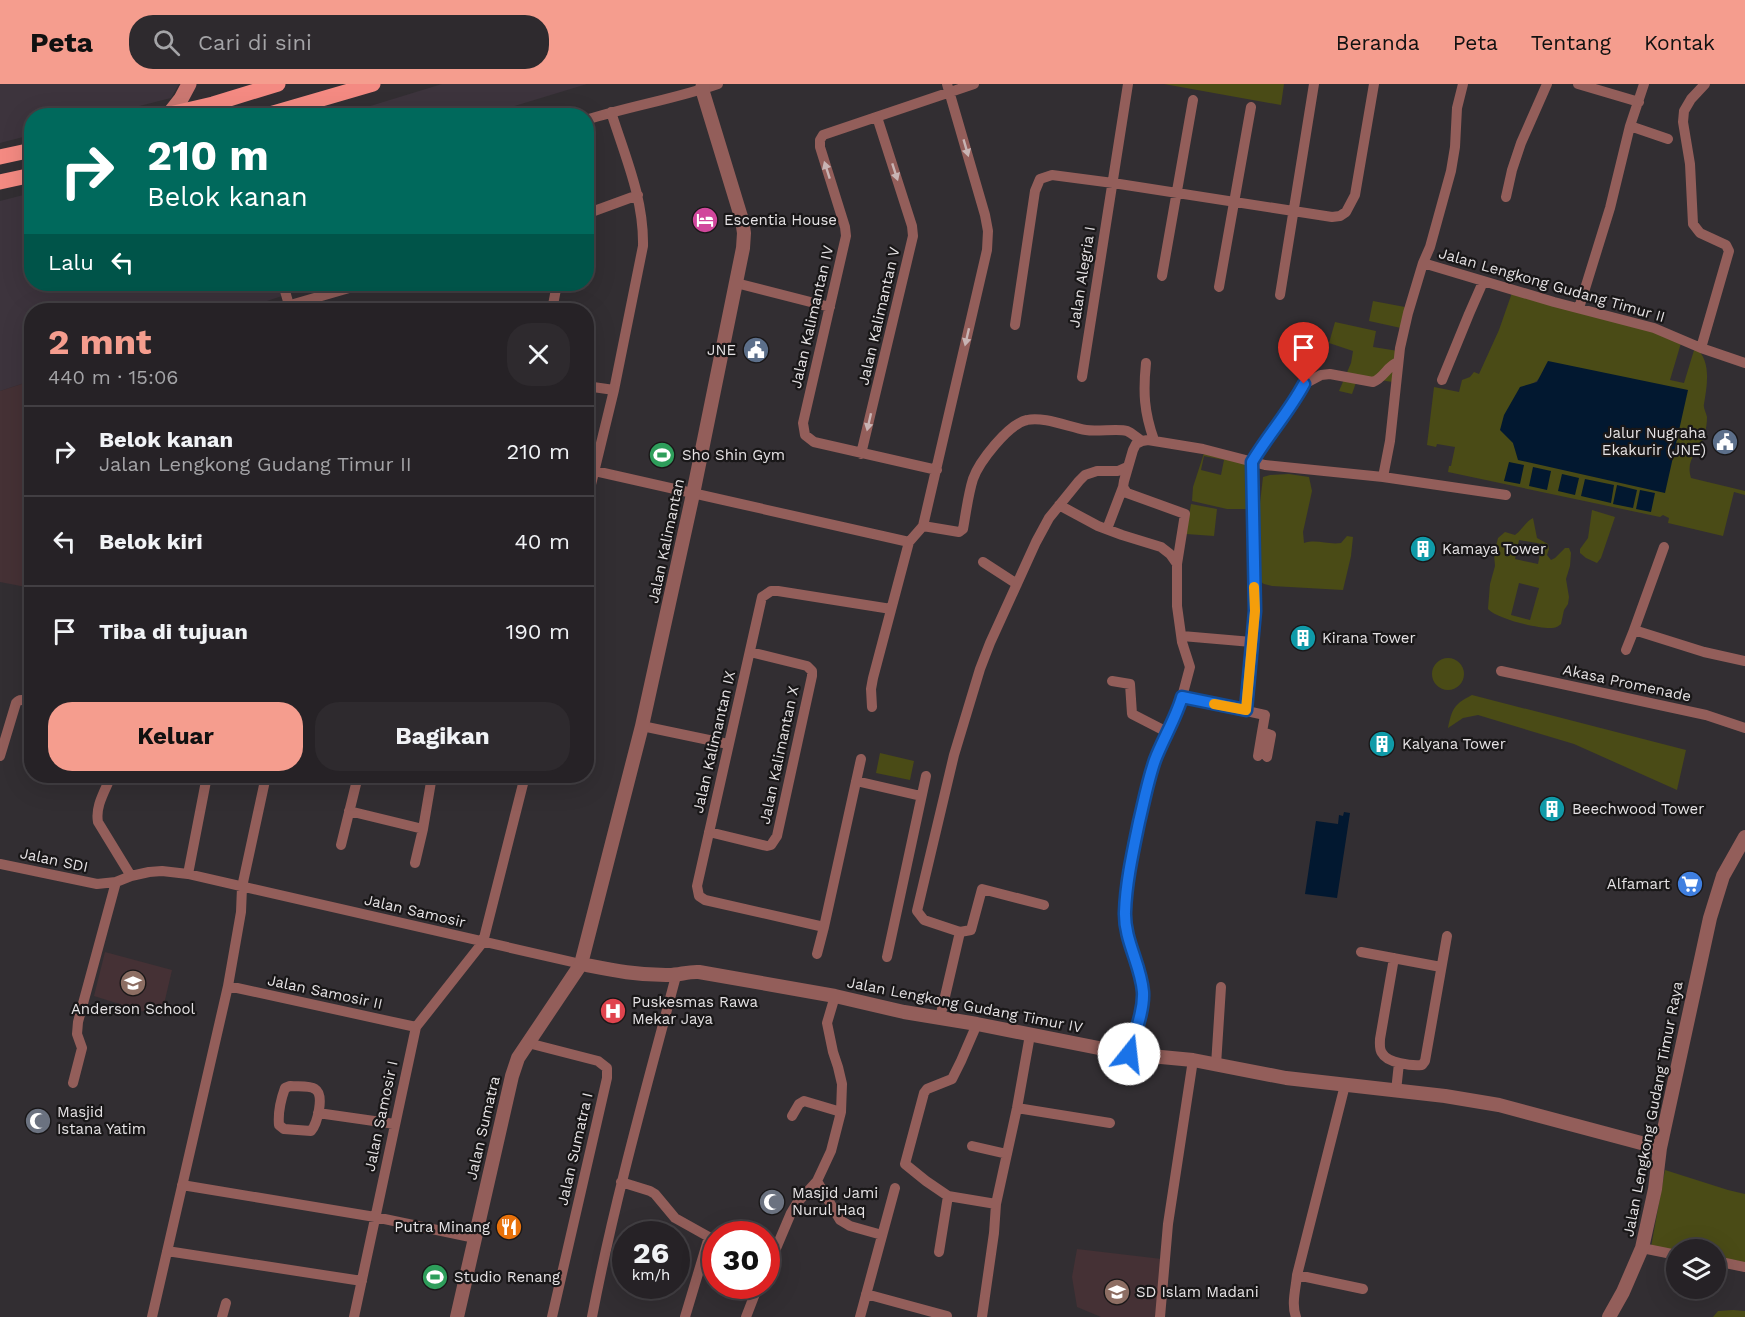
<!DOCTYPE html>
<html lang="id">
<meta charset="utf-8">
<style>
body{margin:0;font-family:"Work Sans",sans-serif;background:#2e2a2e;color:#f1f3f6;height:100vh;display:flex;flex-direction:column;font-size:22px;white-space:nowrap}
*{box-sizing:border-box;margin:0}
p{font-size:20px;color:#a4a4a7}
.icon{flex:none;width:33px;height:33px;fill:none;stroke:currentColor;stroke-width:2;stroke-linecap:round;stroke-linejoin:round}
.map{position:relative;flex:1;overflow:hidden}
.panel{position:absolute;left:24px;top:219px;width:570px;height:480px;display:flex;flex-direction:column;background:#262226;border-radius:24px;box-shadow:0 6px 24px #0002,0 0 0 2px #423f43}
.panel>*{flex:none}
.guide{position:absolute;left:24px;top:24px;width:570px;height:183px;border-radius:24px;box-shadow:0 6px 24px #0002,0 0 0 2px #423f43;background:#00695c;color:#fff;overflow:hidden}
.tools{position:absolute;left:1666px;top:1155px;display:grid;gap:12px}
.tools a{display:grid;place-items:center;width:60px;height:60px;border-radius:50%;background:#262226;box-shadow:0 6px 24px #0002,0 0 0 2px #423f43;font-size:30px}
.speed{position:absolute;left:612px;top:1137px;display:flex;gap:12px;font-size:30px;font-weight:700;text-align:center}
.speed>*{display:grid;place-content:center;width:78px;height:78px;border-radius:50%;background:#262226;box-shadow:0 6px 24px #0002,0 0 0 2px #423f43;line-height:1}
.speed small{font-size:15px;font-weight:400}
.speed .limit{border:9px solid #d22;background:#fff;color:#111}
.pin{position:absolute;display:grid;place-items:center;width:51px;height:51px;color:#fff;margin:-62px -26px;border-radius:50% 50% 50% 0;rotate:-45deg;box-shadow:0 0 6px #0007}
.pin .icon{rotate:45deg}
.me{position:absolute;width:66px;margin:-33px;rotate:16deg;stroke-linejoin:round;filter:drop-shadow(0 0 4px #0008)}
.turn{display:flex;align-items:center;gap:21px;height:126px;padding:0 24px;font-size:27px}
.turn .icon{width:78px;height:78px;stroke-width:2.5}
.turn b{display:block;font-size:42px;line-height:51px}
.then{display:flex;align-items:center;height:57px;padding:0 24px;background:#0003;gap:12px;font-size:22px}
.round{display:grid;place-items:center;flex:none;width:63px;height:63px;border-radius:24px;background:#2e2a2e}
.head{display:flex;align-items:center;justify-content:space-between;height:102px;padding:0 24px}
h1{font-size:36px;font-weight:700;line-height:45px;color:#f59d8e}
.action{display:flex;gap:12px;margin-top:auto;padding:12px 24px}
.action a{flex:1;height:69px;border-radius:24px;background:#f59d8e;color:#111;font-size:24px;font-weight:700;line-height:69px;text-align:center}
.action a+a{background:#2e2a2e;color:#f1f3f6}
ul{padding:0;list-style:none}
li{display:flex;align-items:center;gap:18px;height:90px;padding:0 24px;border-top:2px solid #423f43}
li div{flex:1}
li b{display:block;font-size:22px}
li em{font-style:normal}
header{display:flex;align-items:center;gap:36px;box-sizing:border-box;height:84px;padding:0 30px;background:#f59d8e;color:#111}
header strong{font-size:28px}
nav{display:flex;gap:33px;margin-inline-start:auto;font-size:21px}
.search{width:420px;height:54px;background:#2e2a2e;display:flex;align-items:center;gap:15px;box-sizing:border-box;padding:0 21px;border-radius:24px;color:#a4a4a7;font-size:22px}
.map>svg:first-child{display:block}
</style>
<header>
<strong>Peta</strong>
<div class="search"><svg class="icon" aria-label="search" viewBox="0 0 24 24"><circle cx="10" cy="10" r="6"/><path d="M15 15l6 6"/></svg>Cari di sini</div>
<nav><a>Beranda</a><a>Peta</a><a>Tentang</a><a>Kontak</a></nav>
</header>
<div class="map">
<svg width="1745" height="1233" viewBox="0 0 1745 1233">
<rect width="100%" height="100%" fill="#322e32"/>
<path fill="#3d343d" d="M0 0H179L171 14 104 31 32 32 31 51 0 59Z
M442 0H587L485 31H341Z
M31 109 32 200H278L282 212 240 226H32L31 297 0 307V117Z"/>
<path fill="#453135" d="M31 297H32L31 504 0 498V307Z
M105 868 172 886 161 933 94 912Z
M1077 1165 1162 1175 1157 1233H1101L1077 1223 1072 1193Z"/>
<path fill="#4a4b16" fill-rule="evenodd" d="M1164 0H1284L1281 21Z
M1514 203 1633 236 1681 259 1670 296 1684 299 1695 263C1712 277 1707 301 1704 320 1703 324 1706 328 1707 333 1707 339 1706 346 1704 352 1699 369 1685 374 1691 394L1745 407V411L1734 408 1723 452 1668 439 1669 434 1663 431 1660 433 1448 388 1449 382H1451L1455 363 1437 360 1436 363 1427 361 1434 303 1459 308 1462 296 1470 293 1474 288 1479 290 1499 246ZM1548 277 1517 369 1513 359 1531 300C1541 297 1543 286 1548 277Z
M1373 217 1405 223 1401 244 1369 237Z
M1335 238 1376 247 1373 263 1398 267 1393 298 1358 293 1352 310 1339 307 1351 279 1353 267 1329 259Z
M1204 369 1248 381V425H1227L1192 417 1193 403ZM1204 372 1224 376 1221 391 1201 386Z
M1289 390 1309 393 1312 407 1303 448 1304 459C1317 455 1328 461 1341 459L1347 452 1353 453 1351 472 1343 506 1272 502 1264 500 1259 497 1260 419 1263 393 1270 391Z
M1191 420 1217 425 1214 452 1186 450Z
M1592 426 1615 433 1601 474 1597 479 1586 474 1580 469V465L1588 454Z
M1533 434 1537 454 1548 460 1549 465 1547 471 1551 476 1555 474 1565 464H1569L1571 469 1570 482 1566 495 1569 513 1568 520 1564 526 1561 540C1557 543 1558 543 1552 544 1539 545 1497 535 1488 525L1490 500 1495 482 1494 470 1498 454 1505 448 1515 451C1522 446 1526 437 1533 434ZM1519 456 1542 460 1538 480 1515 475ZM1519 499 1539 504 1530 536 1511 531Z
M1432 590a16 16 0 1 1 32 0a16 16 0 1 1-32 0Z
M1472 611 1686 666 1677 706 1574 660 1478 631 1463 634 1448 644C1452 625 1454 620 1472 611Z
M880 669 914 677 910 696 876 689Z
M1665 1086 1728 1106 1745 1110V1180L1716 1175V1166H1677V1168L1651 1163Z
M1733 1226 1745 1227V1233H1713L1718 1227Z"/>
<path fill="#021830" d="M1548 277 1688 306 1665 409 1518 376 1513 359 1500 346 1504 331 1520 303 1537 298Z
M1509 378 1524 381 1520 400 1504 397Z
M1533 383 1551 387 1547 406 1529 402Z
M1562 390 1579 394 1575 411 1558 407Z
M1585 395 1614 401 1611 419 1581 412Z
M1617 401 1637 406 1633 424 1613 420Z
M1640 406 1655 409 1651 428 1636 425Z
M1344 728 1350 729 1337 814 1305 810 1316 737 1338 740 1339 731 1343 732Z"/>
<g fill="none" stroke-linecap="round" stroke-linejoin="round">
<path stroke="#935e5a" stroke-width="10" d="M1463 0 1457 24 1455 63 1451 87 1430 163 1423 179 1554 218 1654 244 1701 264 1745 279
M1578 0 1639 18
M586 36C630 22 675 15 718 0
M1630 42 1668 55
M1506 113 1512 86 1521 59 1547 0
M586 130 638 111
M1423 179 1408 229 1400 264 1390 357 1383 393 1506 411
M1162 192 1193 16
M736 199 830 223
M283 200 289 221
M1219 203 1251 23
M1280 211 1314 0
M312 215 316 226
M1579 224 1610 124 1630 42 1644 0
M273 226 363 200
M505 226H514
M552 226 557 200
M1015 241 1035 107 1040 95 1052 91 1113 99 1332 133 1340 132 1346 128 1355 111 1374 0
M1701 264 1729 167 1726 161 1700 149 1693 140 1690 80 1683 38 1684 27 1691 15 1705 0
M1146 279C1143 308 1144 328 1154 356
M1082 293 1128 0
M1442 296 1469 230 1483 198
M586 302 614 306
M861 370 913 152 912 142 877 33
M586 385 909 458 923 442 987 166 988 147 985 131 947 0
M937 386 814 358 805 351 803 339 846 152 845 143 820 63V56L823 51 974 0
M586 421 614 306 643 162C644 115 625 72 611 28
M1059 421 1098 442 1122 451 1161 463 1170 470 1177 480
M923 442 959 448 963 445C966 429 968 411 973 395 979 378 1008 340 1027 336 1043 332 1069 343 1086 346 1097 348 1119 344 1127 347 1132 349 1137 354 1142 357
M1107 445 1123 403
M1664 463 1634 546 1704 568 1745 577
M983 478 1017 500
M1182 552 1252 558
M1626 566 1634 546
M1501 587 1706 631 1745 644
M1112 597 1130 600 1132 630 1167 648
M1182 613 1190 583 1182 558 1177 522V480L1185 430 1127 409 1123 403 1124 397 1133 366 1136 360 1142 357 1148 356 1203 365 1265 381 1383 393
M872 623 871 605 873 594 909 458
M1246 626 1255 527 1252 378 1261 362 1294 318 1304 300 1321 291 1330 290 1373 298C1384 294 1387 282 1398 278
M642 642 728 660
M0 672 16 619C21 613 27 617 32 623
M1258 672 1262 648
M111 692C105 707 95 722 98 738L131 792
M856 697 921 712
M349 727 423 745
M709 748 767 762 771 761 777 752 812 592V587L807 582 750 568
M341 761 358 692
M415 779 423 745 432 692
M0 780 97 800 116 798 131 792 149 788 162 787 188 790 581 880
M188 790 207 692
M824 843 705 816 699 812 697 802 762 513 771 507H778L891 525
M960 848 924 836 917 827 954 671 980 585 990 559 1036 458 1049 434 1079 397 1085 391 1097 387H1118L1127 383
M1361 868 1441 883
M817 870 824 843 861 675
M887 873 926 692
M1394 874 1380 955C1380 959 1379 965 1382 969 1387 979 1412 982 1422 981L1425 977 1447 852
M228 902 416 943
M940 934 960 848 971 846 982 805 1044 821
M977 940 961 977 952 995 927 1005 924 1009 905 1080 926 1097 948 1112 996 1120 1017 1024 1030 951
M528 959 598 977 607 984V994L552 1233
M1129 970 1143 919 1141 895 1132 869 1126 839 1125 828 1132 772 1146 706 1155 677 1182 613 1265 631 1262 648 1271 651 1267 673
M1216 981 1221 903
M73 999 82 964 77 950 78 938 116 798
M290 1002C297 1003 309 1001 315 1005 325 1011 317 1040 311 1047L284 1045 279 1041C278 1030 281 1015 285 1004Z
M1396 1007 1399 979
M1017 1024 1110 1039
M318 1029 395 1040
M792 1032 799 1020 804 1017 841 1028
M972 1062 1007 1070
M817 1097 840 1136 850 1142 882 1151
M621 1098 650 1107 655 1110 675 1134 709 1153 685 1233
M182 1101 375 1133 475 1154
M1642 1164 1677 1171
M167 1167 362 1197
M939 1168 948 1112
M1716 1177 1745 1183
M766 1188 791 1129 797 1119 817 1097 831 1067 841 1028 842 1000 838 983 833 968 827 939 835 912
M1297 1191 1363 1205
M866 1210 947 1232
M152 1233 228 902 241 828 242 803 266 692
M222 1233 226 1219
M354 1233 416 943 483 858 525 692
M592 1233C614 1118 646 1005 676 892
M746 1233 758 1202
M860 1233 895 1104
M982 1233 994 1149 996 1120
M1160 1233 1168 1140 1193 976
M1296 1233C1291 1220 1296 1204 1297 1191L1345 1001"/>
<path stroke="#935e5a" stroke-width="14" d="M581 880C612 886 635 891 666 891 677 892 688 887 699 888L835 912 904 928 977 940 1129 970 1193 976 1286 994 1445 1012 1499 1021 1660 1064
M457 1233 512 992 518 974 581 880 642 642 693 410 743 164 744 149 742 136 702 5 703 0
M1609 1233 1623 1208 1642 1164 1655 1105 1660 1064 1710 834 1723 792 1745 753"/>
<path stroke="#ca7771" stroke-width="15" d="M170 29 181 15 189 0"/>
<path stroke="#f48a82" stroke-width="15" d="M161 32 213 20 278 0
M263 32 373 0
M0 73 32 66
M0 98 32 91"/>
</g>
<defs><path id="oneway-solid" d="M-6-.8H1V-3.2L6.5 0L1 3.2V.8H-6Z" transform="scale(1.5)"/></defs>
<g fill="#c8b4b4">
<use href="#oneway-solid" transform="translate(966 64) rotate(74)"/>
<use href="#oneway-solid" transform="translate(827 86) rotate(-108)"/>
<use href="#oneway-solid" transform="translate(895 88) rotate(72)"/>
<use href="#oneway-solid" transform="translate(967 253) rotate(103)"/>
<use href="#oneway-solid" transform="translate(869 338) rotate(103)"/>
</g>
<g fill="none" stroke-linecap="round" stroke-linejoin="round">
<g stroke="#114b97" stroke-width="15">
<path id="route" d="M1129 970C1134 951 1144 928 1143 908 1141 881 1124 856 1125 828 1126 798 1133 767 1139 738 1144 717 1148 696 1155 676 1163 655 1176 634 1182 613L1246 626 1255 527 1252 378C1268 351 1289 328 1304 300"/>
</g>
<use href="#route" stroke="#1a73e8" stroke-width="10"/>
<path stroke="#f59e0b" stroke-width="10" d="M1214 620 1246 626 1255 527 1254 503"/>
</g>
<defs>
<g id="hotel-disc" transform="scale(1.35)"><circle r="9.5" fill="#d1479c" stroke="#191718"/><path d="M-6-4.5h1.5V1H6V5H4.5V3h-9V5H-6ZM-4 0a1.8 1.8 0 1 1 3.6 0ZM.5 0V-2.5h3Q6-2.5 6 0Z" fill="#fff"/></g>
<g id="civic-disc" transform="scale(1.35)"><circle r="9.5" fill="#5c6f8a" stroke="#191718"/><path d="M-.6-6.5H3V-4.5H.6V-3L4-1V1h2V6H-6V1h2V-1L-.6-3ZM-1.2 2.5V6h2.4V2.5Z" fill="#fff"/></g>
<g id="stadium-disc" transform="scale(1.35)"><circle r="9.5" fill="#2e9e5b" stroke="#191718"/><path d="M0-5a6.5 5 0 1 0 0 10a6.5 5 0 1 0 0-10ZM-3.5-1.8h7v3.6h-7Z" fill="#fff"/></g>
<g id="building-disc" transform="scale(1.35)"><circle r="9.5" fill="#0f9aa8" stroke="#191718"/><path d="M-4-6H4V6H1V3H-1V6H-4ZM-2.5-4.3h1.7v1.8h-1.7ZM.8-4.3h1.7v1.8H.8ZM-2.5-1h1.7V.8h-1.7ZM.8-1h1.7V.8H.8Z" fill="#fff"/></g>
<g id="supermarket-disc" transform="scale(1.35)"><circle r="9.5" fill="#3f7fe0" stroke="#191718"/><path d="M-6-5.5h2.5l.6 2H6L4.5 2H-2.5L-4.4-4H-6ZM-1.5 3.2a1.3 1.3 0 1 0 .1 0ZM3 3.2a1.3 1.3 0 1 0 .1 0Z" fill="#fff"/></g>
<g id="school-disc" transform="scale(1.35)"><circle r="9.5" fill="#8d6e63" stroke="#191718"/><path d="M0-5L7-2L0 1L-7-2ZM-4 1L0 2.5L4 1V4Q0 6-4 4Z" fill="#fff"/></g>
<g id="hospital-disc" transform="scale(1.35)"><circle r="9.5" fill="#e0444e" stroke="#191718"/><path d="M-5-5h3v3.5h4V-5h3V5h-3V1.5h-4V5h-3Z" fill="#fff"/></g>
<g id="mosque-disc" transform="scale(1.35)"><circle r="9.5" fill="#6b7280" stroke="#191718"/><path d="M3.5-4.9A6 6 0 1 0 3.5 4.9A5 5 0 1 1 3.5-4.9Z" fill="#fff"/></g>
<g id="restaurant-disc" transform="scale(1.35)"><circle r="9.5" fill="#e8710a" stroke="#191718"/><path d="M-5-6h1v4h1v-4h1v4h1v-4h1v5L-1.5 .5V6h-2V.5L-5-1ZM5-6V6H3V1.5H1.5Q1.5-4 5-6Z" fill="#fff"/></g>
</defs>
<g fill-rule="evenodd">
<use href="#hotel-disc" x="705" y="136"/>
<use href="#civic-disc" x="756" y="266"/>
<use href="#civic-disc" x="1725" y="358"/>
<use href="#stadium-disc" x="662" y="371"/>
<use href="#building-disc" x="1423" y="465"/>
<use href="#building-disc" x="1303" y="554"/>
<use href="#building-disc" x="1382" y="660"/>
<use href="#building-disc" x="1552" y="725"/>
<use href="#supermarket-disc" x="1690" y="800"/>
<use href="#school-disc" x="133" y="899"/>
<use href="#hospital-disc" x="613" y="927"/>
<use href="#mosque-disc" x="38" y="1037"/>
<use href="#mosque-disc" x="772" y="1118"/>
<use href="#restaurant-disc" x="509" y="1143"/>
<use href="#stadium-disc" x="435" y="1193"/>
<use href="#school-disc" x="1117" y="1208"/>
</g>
<g text-anchor="middle" stroke-width="4.5" stroke-linejoin="round" paint-order="stroke">
<g font-size="15" fill="#e5e2e4" stroke="#191718" text-anchor="start">
<text x="724" y="141">Escentia House</text>
<text x="736" y="271" text-anchor="end">JNE</text>
<text x="1706" y="354" text-anchor="end">Jalur Nugraha<tspan x="1706" dy="17">Ekakurir (JNE)</tspan></text>
<text x="682" y="376">Sho Shin Gym</text>
<text x="1442" y="470">Kamaya Tower</text>
<text x="1322" y="559">Kirana Tower</text>
<text x="1402" y="665">Kalyana Tower</text>
<text x="1572" y="730">Beechwood Tower</text>
<text x="1670" y="805" text-anchor="end">Alfamart</text>
<text x="632" y="923">Puskesmas Rawa<tspan x="632" dy="17">Mekar Jaya</tspan></text>
<text x="133" y="930" text-anchor="middle">Anderson School</text>
<text x="57" y="1033">Masjid<tspan x="57" dy="17">Istana Yatim</tspan></text>
<text x="792" y="1114">Masjid Jami<tspan x="792" dy="17">Nurul Haq</tspan></text>
<text x="490" y="1148" text-anchor="end">Putra Minang</text>
<text x="454" y="1198">Studio Renang</text>
<text x="1136" y="1213">SD Islam Madani</text>
</g>
<g font-size="15" fill="#e5e2e4" stroke="#191718">
<text transform="translate(1082 193) rotate(-81)" y="5">Jalan Alegria I</text>
<text transform="translate(1552 201) rotate(16)" y="5">Jalan Lengkong Gudang Timur II</text>
<text transform="translate(879 232) rotate(-77)" y="5">Jalan Kalimantan V</text>
<text transform="translate(812 233) rotate(-77)" y="5">Jalan Kalimantan IV</text>
<text transform="translate(666 457) rotate(-78)" y="5">Jalan Kalimantan</text>
<text transform="translate(1627 599) rotate(12)" y="5">Akasa Promenade</text>
<text transform="translate(714 658) rotate(-77)" y="5">Jalan Kalimantan IX</text>
<text transform="translate(779 671) rotate(-78)" y="5">Jalan Kalimantan X</text>
<text transform="translate(54 776) rotate(12)" y="5">Jalan SDI</text>
<text transform="translate(415 827) rotate(13)" y="5">Jalan Samosir</text>
<text transform="translate(325 908) rotate(12)" y="5">Jalan Samosir II</text>
<text transform="translate(965 921) rotate(11)" y="5">Jalan Lengkong Gudang Timur IV</text>
<text transform="translate(1653 1025) rotate(-79)" y="5">Jalan Lengkong Gudang Timur Raya</text>
<text transform="translate(381 1032) rotate(-78)" y="5">Jalan Samosir I</text>
<text transform="translate(483 1044) rotate(-77)" y="5">Jalan Sumatra</text>
<text transform="translate(575 1065) rotate(-77)" y="5">Jalan Sumatra I</text>
</g>
</g>
</svg>
<div class="tools">
<a><svg class="icon" aria-label="layers" viewBox="0 0 24 24"><path d="M12 4l9 5-9 5-9-5zM3 14l9 5 9-5"/></svg></a>
</div>
<div class="speed"><div>26<small>km/h</small></div><div class="limit">30</div></div>
<div class="pin" style="left:1304px;top:300px;background:#d93025"><svg class="icon" aria-label="arrive" viewBox="0 0 24 24"><path d="M6 21V4h12l-3 4 3 4H6"/></svg></div>
<svg class="me" style="left:1129px;top:970px" viewBox="-20 -20 40 40"><circle r="19" fill="#fff"/><path d="M0-13L10 11 0 6-10 11z" fill="#1a73e8"/></svg>
<div class="guide">
<div class="turn"><svg class="icon" aria-label="right" viewBox="0 0 24 24"><path d="M7 20v-9h11M14 6l5 5-5 5"/></svg><div><b>210 m</b>Belok kanan</div></div>
<div class="then">Lalu<svg class="icon" aria-label="left" viewBox="0 0 24 24"><path d="M17 20v-9H6M10 6l-5 5 5 5"/></svg></div>
</div>
<section class="panel">
<div class="head"><div><h1>2 mnt</h1><p>440 m · 15:06</p></div><a class="round"><svg class="icon" aria-label="close" viewBox="0 0 24 24"><path d="M6 6l12 12M18 6L6 18"/></svg></a></div>
<ul>
<li><svg class="icon" aria-label="right" viewBox="0 0 24 24"><path d="M7 20v-9h11M14 6l5 5-5 5"/></svg><div><b>Belok kanan</b><p>Jalan Lengkong Gudang Timur II</p></div><em>210 m</em></li>
<li><svg class="icon" aria-label="left" viewBox="0 0 24 24"><path d="M17 20v-9H6M10 6l-5 5 5 5"/></svg><div><b>Belok kiri</b></div><em>40 m</em></li>
<li><svg class="icon" aria-label="arrive" viewBox="0 0 24 24"><path d="M6 21V4h12l-3 4 3 4H6"/></svg><div><b>Tiba di tujuan</b></div><em>190 m</em></li>
</ul>
<div class="action"><a>Keluar</a><a>Bagikan</a></div>
</section>
</div>
